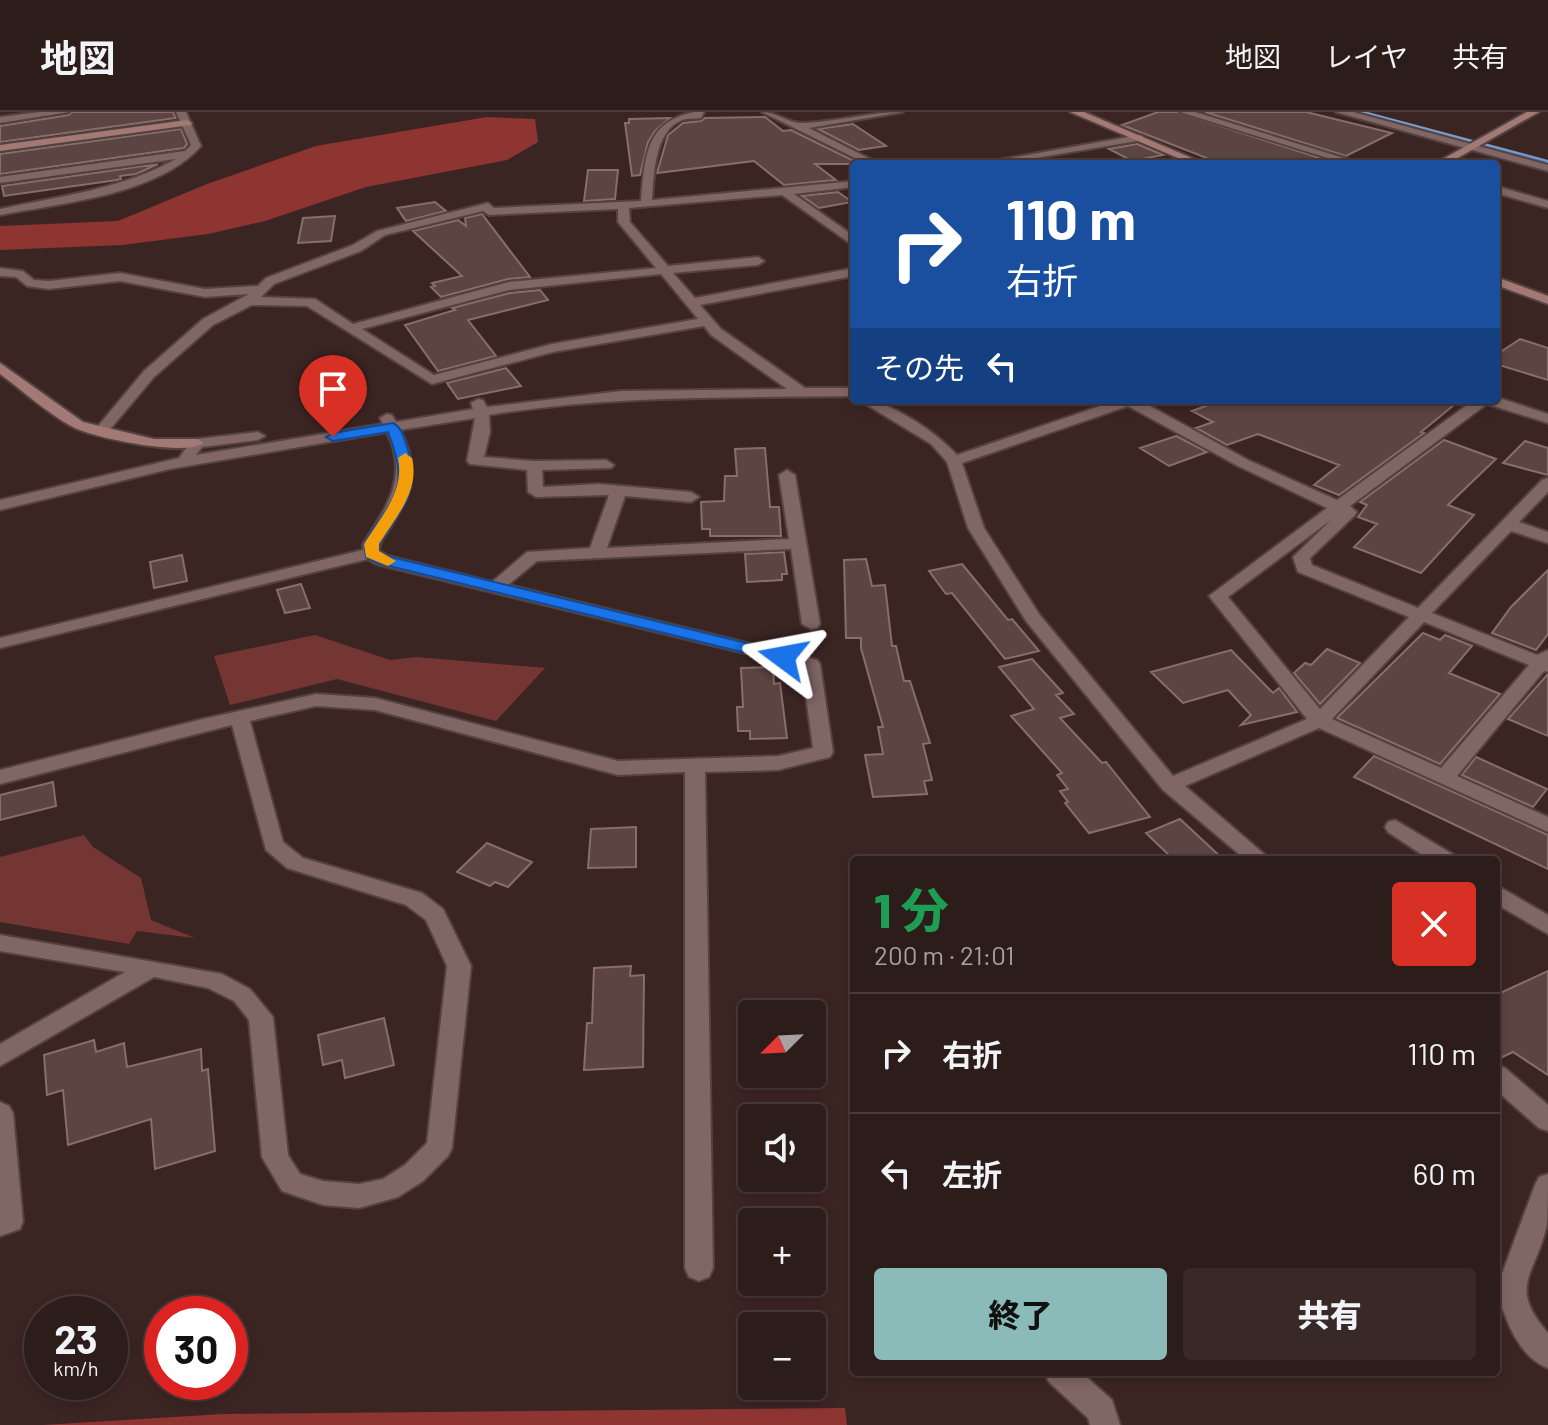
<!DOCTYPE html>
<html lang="ja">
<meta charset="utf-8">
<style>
body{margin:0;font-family:Barlow,"Noto Sans JP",sans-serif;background:#382927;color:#f1f3f6;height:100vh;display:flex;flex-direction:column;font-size:30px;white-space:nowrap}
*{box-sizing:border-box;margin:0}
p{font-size:26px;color:#a6a1a2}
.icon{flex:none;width:44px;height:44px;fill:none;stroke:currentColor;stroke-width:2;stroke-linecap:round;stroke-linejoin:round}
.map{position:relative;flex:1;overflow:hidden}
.sheet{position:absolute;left:850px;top:744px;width:650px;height:520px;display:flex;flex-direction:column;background:#2c1c1a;border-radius:8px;box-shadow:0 4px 12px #0003,0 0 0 2px #483a39}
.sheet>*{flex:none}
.guide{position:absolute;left:850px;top:48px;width:650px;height:244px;border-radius:8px;box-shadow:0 4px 12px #0003,0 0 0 2px #483a39;background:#1a4fa0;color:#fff;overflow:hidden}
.needle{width:52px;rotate:246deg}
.buttons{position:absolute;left:738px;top:888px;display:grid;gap:16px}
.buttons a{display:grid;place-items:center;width:88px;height:88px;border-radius:8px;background:#2c1c1a;box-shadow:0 4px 12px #0003,0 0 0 2px #483a39;font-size:40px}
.speed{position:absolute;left:24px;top:1184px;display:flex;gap:16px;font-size:40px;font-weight:700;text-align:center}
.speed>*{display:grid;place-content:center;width:104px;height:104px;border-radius:50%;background:#2c1c1a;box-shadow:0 4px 12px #0003,0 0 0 2px #483a39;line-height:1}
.speed small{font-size:20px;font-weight:400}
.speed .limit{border:12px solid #d22;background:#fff;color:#111}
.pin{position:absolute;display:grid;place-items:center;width:68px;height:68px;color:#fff;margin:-82px -34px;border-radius:50% 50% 50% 0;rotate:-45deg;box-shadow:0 0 8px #0007}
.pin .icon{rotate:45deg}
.me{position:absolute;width:88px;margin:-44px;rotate:283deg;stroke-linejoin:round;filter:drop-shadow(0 0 6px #0008)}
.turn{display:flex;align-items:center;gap:28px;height:168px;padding:0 24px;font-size:36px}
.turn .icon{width:104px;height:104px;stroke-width:2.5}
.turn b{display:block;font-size:56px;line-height:68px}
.then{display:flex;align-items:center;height:76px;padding:0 24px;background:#0003;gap:16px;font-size:30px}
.round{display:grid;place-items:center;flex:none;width:84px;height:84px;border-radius:8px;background:#382927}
.overview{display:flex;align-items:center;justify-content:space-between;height:136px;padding:0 24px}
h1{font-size:48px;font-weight:800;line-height:60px;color:#1e9e55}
.button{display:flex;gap:16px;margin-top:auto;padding:16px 24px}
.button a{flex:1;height:92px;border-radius:8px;background:#8bbbb9;color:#111;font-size:32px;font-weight:800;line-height:92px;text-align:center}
.button a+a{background:#382927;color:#f1f3f6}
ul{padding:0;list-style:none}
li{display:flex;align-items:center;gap:24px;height:120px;padding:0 24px;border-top:2px solid #483a39}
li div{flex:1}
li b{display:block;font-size:30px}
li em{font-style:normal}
header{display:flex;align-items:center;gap:48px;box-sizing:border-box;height:112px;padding:0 40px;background:#2c1c1a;border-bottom:2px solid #483a39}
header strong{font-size:38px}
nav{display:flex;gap:44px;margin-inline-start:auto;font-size:28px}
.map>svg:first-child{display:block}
</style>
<header>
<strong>地図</strong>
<nav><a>地図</a><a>レイヤ</a><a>共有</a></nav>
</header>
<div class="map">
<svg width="1548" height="1313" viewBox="0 0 1548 1313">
<rect width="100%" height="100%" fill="#3b2523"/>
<path fill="#743633" d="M315 523 390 548 416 545 545 556 496 609 337 567 230 593 214 544Z
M84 723 93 735 141 766 151 808 195 826 137 819 129 832 0 810V745Z"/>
<path fill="#8e3532" d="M487 5 535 7 538 30 507 48 366 75 265 109 208 122 122 133 0 138V114L118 109 207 72 316 34Z
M845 1296 847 1313H43L223 1302Z"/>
<path fill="#4379bf" stroke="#799aca" stroke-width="2" d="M1351 0H1364L1548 49V54L1465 29Z"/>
<path fill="#5c4442" stroke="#886e6b" stroke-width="2" d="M72 0H173L176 6 0 30V14L69 3Z
M1158 0H1177L1332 50 1222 52 1122 13Z
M1205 0H1306L1392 21 1346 44Z
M765 5 783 19 791 18 860 52H815L836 68 784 73 754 49 657 61 668 23 683 11 701 9 705 6Z
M670 6 655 19 648 30 640 63 632 64 625 11H629V7Z
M853 12 886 34 859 38 818 17Z
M181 17 187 32 184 36 0 62V42Z
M1137 32 1163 43 1132 49 1109 37Z
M158 52 136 62 120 64 121 67 117 68 4 84 2 74Z
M588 58H618L615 87 584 89Z
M838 80 852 90 819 96 802 84Z
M435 90 446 99 406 109 397 96Z
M482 102 530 165 508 167 441 185 431 175 435 174 432 171 462 164 413 119 458 108 466 114 465 106Z
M335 104 331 129 298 131 303 106Z
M540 178 548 188 468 208 496 244 438 259 405 213 455 198 452 196 510 181Z
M1520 227 1548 236V268L1496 252V243Z
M506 256 521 274 458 287 447 271Z
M1222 288H1460L1421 320 1424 321 1339 383 1314 373 1339 353 1258 322 1227 333 1196 316 1213 310 1192 299Z
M1176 324 1207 340 1169 354 1140 336Z
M1444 328 1496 347 1448 393 1474 403 1421 461 1354 435 1377 412 1358 405 1367 393 1360 390Z
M1525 329 1548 336V363L1503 351Z
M765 336 770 395H779L781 424H710V417H702L701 390 724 389 725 364H737L735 337Z
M784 440 787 462H782V468L747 470 745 442Z
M182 443 187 469 154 476 150 450Z
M866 447 872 474 885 473 892 534H896L904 569H910L930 631 923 632 932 668 924 669 927 682 873 685 865 643 883 642 878 615H883L861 536V526H846L844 448Z
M962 452 1008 508 1012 507 1039 539 1005 547 952 481 946 482 929 459Z
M1548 458V522L1536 538 1492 521 1511 495Z
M301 472 310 496 285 501 277 478Z
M1423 521 1440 528 1445 523 1472 534 1449 561 1500 582 1440 652 1337 606Z
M1327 537 1360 551 1320 592 1294 561 1305 551 1311 553Z
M1231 538 1273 581 1279 576 1297 600 1241 613 1251 603 1228 578 1183 591 1151 560Z
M1032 547 1063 581 1056 583 1074 602 1060 606 1102 651 1106 650 1150 705 1089 721 1065 691 1068 690 1060 679 1068 677 1057 663 1062 661 1011 604 1034 597 999 555Z
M773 555 774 572 780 571 787 626 750 627V619H738L737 595H743L741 556Z
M1547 563H1548V624L1508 607Z
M1374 644 1548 723V757L1354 665Z
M1476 645 1547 677 1533 695 1462 663Z
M53 670 56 694 0 708V683Z
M1180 707 1224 748H1174L1146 721Z
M636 715V755L588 756 591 717Z
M487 731 532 750 508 775 495 770 490 774 457 760Z
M631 854 630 864 644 863 643 955 584 958 587 911H592L594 856Z
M1548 859V963L1513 940 1496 948V883Z
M384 906 394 953 345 966 342 948 323 953 318 923Z
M94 928 96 940 124 931 127 955 201 937 202 959 208 957 215 1039 155 1057 151 1007 68 1033 63 978 47 983 44 943Z"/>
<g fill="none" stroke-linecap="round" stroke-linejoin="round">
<g stroke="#544240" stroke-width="4">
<path id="street" d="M40 0H69L0 11V5Z
M176 0H186L201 34C158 83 62 91 0 103V97C60 84 122 77 176 47L0 71V65L185 39 191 33Z
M694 0H704L701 6C695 7 687 6 682 8 654 19 654 64 652 88L854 69V75L794 82 854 124V134L782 83 629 96 630 110 668 154 758 145 764 149 758 153 673 161 695 186 854 156V164L700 193 721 217 805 276H854V284C732 286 610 283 489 303L490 320 484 345 534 349 606 348 614 353 611 356 542 358 543 375 599 372 691 380 699 385 691 390 625 384 607 436 789 427 779 363 787 358 795 363 820 512 817 516 811 517 802 512 791 437 537 449 508 473 817 548 820 552 833 640 830 645 778 658 705 660 713 1156 709 1165 699 1169 689 1165 685 1156V660L618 663 375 598 316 594 250 609 283 730 303 746 422 781 443 797 471 854 452 1036 448 1044 423 1069 398 1085 359 1096 323 1093 282 1079 262 1045 249 908 234 889 208 876 154 865 0 954V932L125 860 0 839V823L222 862 250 877 273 905 288 1043 300 1062 323 1069 359 1072 383 1067 405 1053 427 1031 447 854 426 808 406 793 287 756 266 738 232 613 0 672V658L203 607 316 582 375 586 618 649 778 644 813 636 802 555 376 452 368 447 0 536V526L363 438V432C387 395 409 364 387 320L170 357 0 398V388L179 346 192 328 197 327 258 320 265 324 258 328 202 335 196 343 383 312 380 306 387 302 392 303 396 310 473 297 471 291 478 287 483 288 487 295 621 279 787 277 711 223 704 214 553 240 432 272 307 194 252 193 213 213 154 265 106 322 101 323 94 319 144 259 203 207 249 182 205 185 120 169 49 177 27 174 16 165 0 164V156L23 159 34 168 49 169 120 161 205 177 258 174 266 166 353 133 377 119 488 91 494 96 641 89C645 45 645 10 694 0ZM618 97V110L656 156 509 170 353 212 315 187 261 185 274 172 361 139 385 123 483 99 489 103ZM661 162 698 207 552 232 434 263 362 217 509 178ZM475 306 467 349 470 352 527 358 528 380 536 385 609 383 590 436 527 440 492 470 388 444 379 439C379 429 385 424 390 416 411 382 420 355 400 318Z
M762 0C777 0 789 12 803 11 837 10 869 0 903 0L809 16 880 52H867Z
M1180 0H1195L1363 52H1347Z
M1336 0H1353L1548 53V59Z
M1139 23 1143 24V28L1000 52H976Z
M1496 74 1548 89V96L1496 81Z
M1496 285 1548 302V311L1487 292 1350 394 1357 400 1355 403 1310 446 1312 453 1418 496 1542 368 1548 366V380L1519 410 1548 420V431L1511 419 1432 501 1537 543 1548 538V560L1544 559 1457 664 1548 705V720L1319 616 1185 674 1271 748H1246L1163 678 1026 509 968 416 947 350 931 332 859 288C890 288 936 320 957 343L1118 288H1139L1248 348 1337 388 1474 288H1496ZM1128 294 1238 354 1327 396 1209 484 1307 607 1173 664 1039 502 984 416 962 351ZM1331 408 1293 445 1298 460 1409 505 1320 597 1228 485ZM1424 510 1529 553 1441 656 1332 607Z
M1395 708 1454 743 1457 748H1430L1388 720 1385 715 1388 710Z
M1496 773 1548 803V822L1496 792Z
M1496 953 1505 956 1548 993V1019L1539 1016 1496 978Z
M0 990 9 994 13 1001 23 1109 20 1117 0 1124Z
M1548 1062C1548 1077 1548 1096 1547 1112 1537 1162 1506 1173 1548 1221V1256C1517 1244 1506 1207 1496 1178L1535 1073 1539 1065Z
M1044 1260H1081L1112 1288 1120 1313H1090L1088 1306 1049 1270Z"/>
</g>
<g stroke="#544240" stroke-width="4">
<path id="secondary" d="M1070 0H1084L1206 52H1192Z
M1527 0H1539L1447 52H1434Z
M187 8 192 11 191 13 0 39V33Z
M1496 165 1548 184V192L1496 173Z
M0 251 83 310 154 327H197L204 331C187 345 91 326 71 314 46 300 23 279 0 262Z"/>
</g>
<use href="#street" fill="#806664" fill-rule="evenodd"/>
<use href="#secondary" fill="#a27975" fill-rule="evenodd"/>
</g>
<path fill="#1a73e8" stroke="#114b97" stroke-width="2" d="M393 311C401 315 403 323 406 332 423 379 403 394 379 432V439L387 444 788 541 791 545 783 550 377 451 366 445 364 432C394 384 411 377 388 320L333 329 326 325 333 321Z"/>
<path fill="#f59e0b" d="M405 341 412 346C420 379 396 405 379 432V439L396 449 388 454 366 445 364 432C381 405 405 379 398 346Z"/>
</svg>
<div class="buttons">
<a><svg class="needle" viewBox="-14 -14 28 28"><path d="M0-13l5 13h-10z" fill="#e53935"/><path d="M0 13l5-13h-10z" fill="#a6a1a2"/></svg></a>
<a><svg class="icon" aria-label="sound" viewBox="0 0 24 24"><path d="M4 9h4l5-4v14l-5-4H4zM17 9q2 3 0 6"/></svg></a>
<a>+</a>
<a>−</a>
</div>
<div class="speed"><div>23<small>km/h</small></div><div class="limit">30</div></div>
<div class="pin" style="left:333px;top:325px;background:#d93025"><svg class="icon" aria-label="arrive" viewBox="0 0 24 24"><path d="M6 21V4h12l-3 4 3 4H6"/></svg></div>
<svg class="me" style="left:783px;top:545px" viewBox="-20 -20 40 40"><path d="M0-17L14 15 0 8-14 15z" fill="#1a73e8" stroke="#fff" stroke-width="4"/></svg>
<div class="guide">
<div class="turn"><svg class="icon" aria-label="right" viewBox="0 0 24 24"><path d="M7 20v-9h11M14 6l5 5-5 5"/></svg><div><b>110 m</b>右折</div></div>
<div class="then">その先<svg class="icon" aria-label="left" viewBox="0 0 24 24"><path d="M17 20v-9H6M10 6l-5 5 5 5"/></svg></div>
</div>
<section class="sheet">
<div class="overview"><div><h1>1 分</h1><p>200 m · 21:01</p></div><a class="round" style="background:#d93025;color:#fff"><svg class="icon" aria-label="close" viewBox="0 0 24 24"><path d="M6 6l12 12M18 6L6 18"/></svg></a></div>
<ul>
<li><svg class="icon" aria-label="right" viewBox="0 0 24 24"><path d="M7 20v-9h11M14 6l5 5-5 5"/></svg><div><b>右折</b></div><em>110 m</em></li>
<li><svg class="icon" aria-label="left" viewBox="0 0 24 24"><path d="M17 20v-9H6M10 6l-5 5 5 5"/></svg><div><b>左折</b></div><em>60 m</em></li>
</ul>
<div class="button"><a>終了</a><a>共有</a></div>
</section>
</div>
